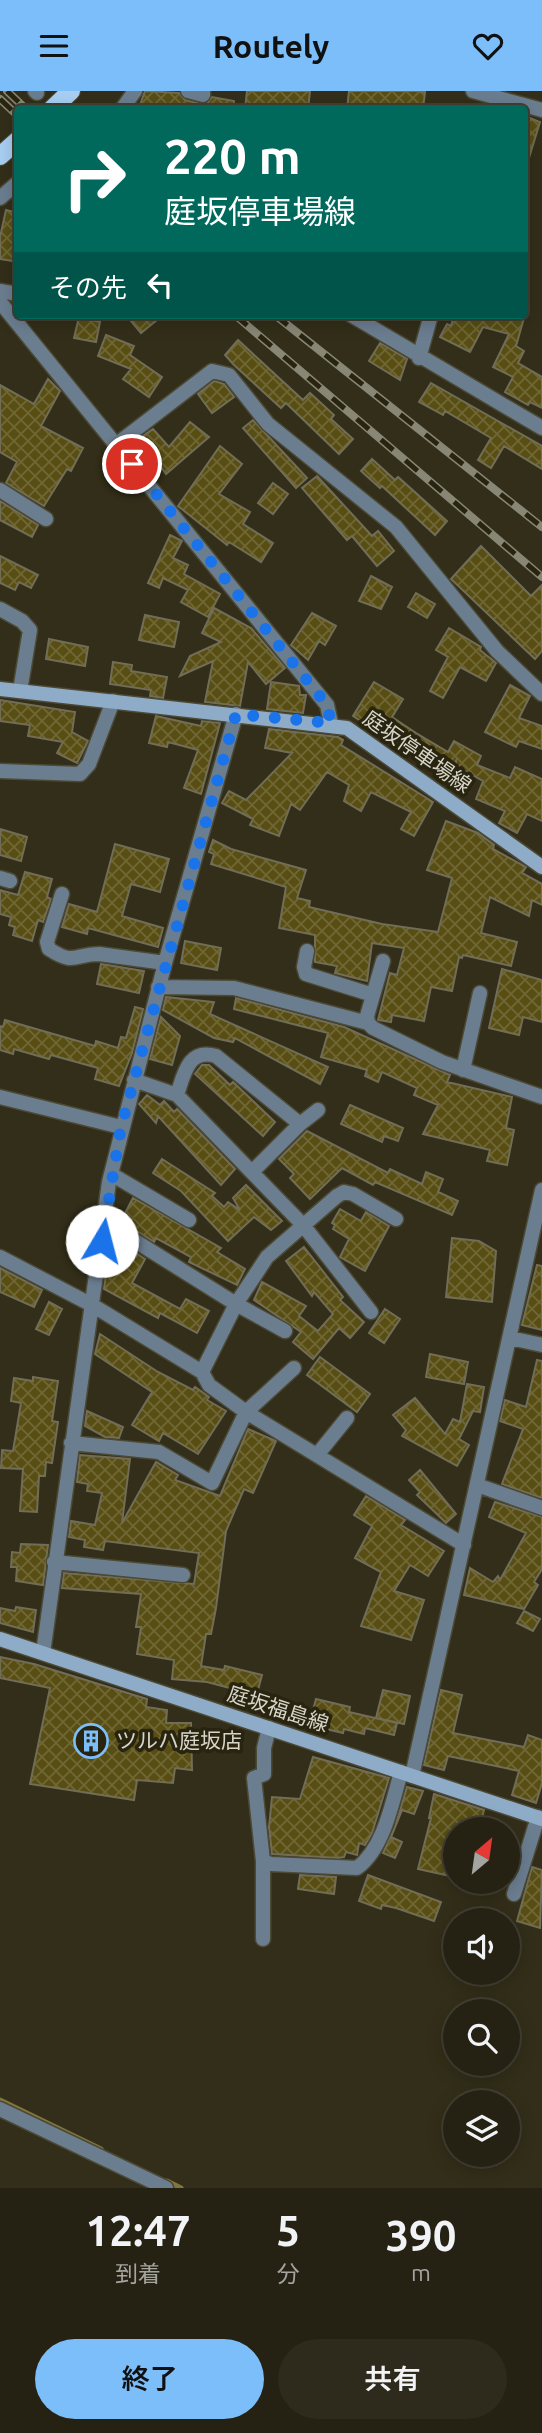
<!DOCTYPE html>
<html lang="ja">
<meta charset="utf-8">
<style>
body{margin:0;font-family:Ubuntu,"Noto Sans JP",sans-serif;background:#2e2a1c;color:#f1f3f6;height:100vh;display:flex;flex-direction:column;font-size:26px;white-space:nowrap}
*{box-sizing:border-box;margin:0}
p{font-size:23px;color:#a4a4a0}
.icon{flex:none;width:38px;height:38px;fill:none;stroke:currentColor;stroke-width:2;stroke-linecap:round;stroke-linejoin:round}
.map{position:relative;height:2097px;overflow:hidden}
.side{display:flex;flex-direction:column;background:#262213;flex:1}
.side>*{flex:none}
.banner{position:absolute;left:14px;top:14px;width:514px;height:214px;border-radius:7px;box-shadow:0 4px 18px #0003,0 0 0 2px #423f33;background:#00695c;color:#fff;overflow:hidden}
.needle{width:46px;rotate:29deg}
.buttons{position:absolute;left:443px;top:1726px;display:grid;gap:14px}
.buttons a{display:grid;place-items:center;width:77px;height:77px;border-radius:50%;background:#262213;box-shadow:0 4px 18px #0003,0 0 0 2px #423f33;font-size:35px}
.pin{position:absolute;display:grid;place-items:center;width:60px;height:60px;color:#fff;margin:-30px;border:4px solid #fff;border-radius:50%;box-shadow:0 2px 7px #0007}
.me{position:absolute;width:77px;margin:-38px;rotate:8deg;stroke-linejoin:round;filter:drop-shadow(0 0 5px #0008)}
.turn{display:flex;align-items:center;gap:24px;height:147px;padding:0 35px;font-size:32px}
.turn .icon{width:91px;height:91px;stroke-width:2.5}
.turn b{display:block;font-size:49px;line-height:60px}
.then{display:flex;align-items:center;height:66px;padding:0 35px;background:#0003;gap:14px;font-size:26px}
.eta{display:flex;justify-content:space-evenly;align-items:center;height:119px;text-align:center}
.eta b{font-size:42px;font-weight:600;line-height:49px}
.primary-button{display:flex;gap:14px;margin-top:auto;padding:14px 35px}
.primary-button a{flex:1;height:80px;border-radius:42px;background:#7cbef9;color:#111;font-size:28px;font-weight:600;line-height:80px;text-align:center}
.primary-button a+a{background:#2e2a1c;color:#f1f3f6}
header{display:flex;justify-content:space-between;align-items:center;height:91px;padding:0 35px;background:#7cbef9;color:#111;font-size:32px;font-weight:600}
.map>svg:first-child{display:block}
</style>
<header><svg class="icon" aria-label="menu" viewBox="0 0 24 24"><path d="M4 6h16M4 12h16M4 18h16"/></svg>Routely<svg class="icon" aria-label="heart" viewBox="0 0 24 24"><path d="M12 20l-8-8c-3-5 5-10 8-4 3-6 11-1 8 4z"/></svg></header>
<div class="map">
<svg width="542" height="2097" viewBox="0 0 542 2097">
<defs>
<pattern id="building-cross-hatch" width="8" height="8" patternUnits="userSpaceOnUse" patternTransform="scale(1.75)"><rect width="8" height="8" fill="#584e14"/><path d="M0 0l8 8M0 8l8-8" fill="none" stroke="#6f6735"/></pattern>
</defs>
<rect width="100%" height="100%" fill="#322e19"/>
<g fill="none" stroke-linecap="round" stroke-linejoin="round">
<path stroke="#80763e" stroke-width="5" d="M0 2009 101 2058
M167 2090 181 2097"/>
</g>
<path fill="url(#building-cross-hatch)" stroke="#716d56" stroke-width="2" d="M145 0 179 2 185 9 201 13H207L212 6 234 10 233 18H168L140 14Z
M247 0H310L308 18 269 14V18H245Z
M349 0H417L425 1 423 18H347Z
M525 25 540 31 528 70 525 69Z
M6 119 18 122 13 170 0 168V146Z
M126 224H163L141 242Z
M454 224H512L524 227 516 255 524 260 518 272 542 286V317L530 311 528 314 505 301 513 286 493 276 509 243 483 236 470 261 440 246 447 233 451 235Z
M79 226 100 231 96 251 74 247Z
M106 244 134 255 130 264 162 286 149 306 123 288 131 278 98 265Z
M238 249 303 309 310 302 334 324 331 328 353 348 339 363 286 312 281 317 234 274 225 264Z
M380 252 407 268 400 289 369 270Z
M48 288 60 300 41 335 83 357 71 380 67 378 44 415 6 392 17 371 0 361V294L34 313Z
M214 290 224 293 234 306 212 322 198 303Z
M431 292 542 355V378L504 355 491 377 478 369 491 347 445 320 443 324 419 311Z
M253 329 307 387 296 397 243 337Z
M190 331 209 346 166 383 140 347 153 338 169 356Z
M220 355 242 373 219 403 250 421 243 433 273 452 261 471 229 451 227 454 178 415Z
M372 368 395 389 398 386 447 430 435 444 382 395 380 397 361 380Z
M317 385 372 445 378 440 394 460 377 475 352 445 347 449 302 397Z
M273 392 288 403 273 423 258 412Z
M0 410 38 434 32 446 0 429Z
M170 444 182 450 173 467 188 474 184 483 220 503 208 526 181 511 188 499 163 487 159 497 148 492Z
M481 455 531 505 542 494V560L535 568 451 488Z
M0 465 38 484 31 497 19 491 15 499 0 492Z
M371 485 392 496 381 518 359 510Z
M416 502 435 513 427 527 408 516Z
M214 517 251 537 285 577 266 593 248 571 240 615 205 611 213 570 180 585 190 565 221 551 202 542Z
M312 522 336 535 325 554 319 550 308 569 291 554Z
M145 524 179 531 174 556 139 549Z
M449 537 481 556 480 559 496 572 486 590 460 576 443 607 430 600 448 566 436 559Z
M49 548 88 556 85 575 46 568Z
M113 571 132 574 131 580 167 586 163 607 150 605 151 599 110 593Z
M271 591 299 595 300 604H306L303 622 267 618Z
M374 591 403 608 392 626 416 642 448 661 454 650 481 665 477 674 510 687 515 676 542 688V730L527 723 517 742 499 732 505 720 476 708 483 690 456 675V670L449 682 401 653 394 656 385 650 387 647 353 625Z
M510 594 530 605 519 627 542 635V658L519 650 516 656 485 641Z
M0 609 75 621 72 641 88 650 77 672 57 662 63 651 28 645 30 634 0 630Z
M156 625 201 635 202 630 220 632 201 703 184 697 198 659 168 651 167 656 149 652Z
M269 638 338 646 343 649 341 654 433 711 414 745 401 738 411 721 371 701 361 720 344 710 349 694 327 681 300 719 291 713 279 745 250 734 253 728 222 712 229 700 246 709 292 662 265 657Z
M446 730 478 742 494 754 493 758 526 776 522 782 542 793V814L532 809 529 825 490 806 481 842 517 851 511 875 463 864 462 867 459 866 452 900 431 896 424 930 392 924 391 931 378 929 390 882 397 884 404 857 372 852 367 890 335 882 337 875 315 871V844L279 837 286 796 211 773 214 763 209 761 213 749 231 758 306 779 297 807 310 810 309 816 382 833 438 841 452 787 427 779Z
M0 738 27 746 21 770 0 764Z
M115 753 169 768 160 801 131 793 122 825 163 837 158 856 88 837 87 843 62 836 69 813 97 821Z
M25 781 52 788 47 806 51 808 43 831 38 829 32 850 13 844 15 836 9 834 11 826 0 823V799L18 804Z
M185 850 221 857 217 879 181 872Z
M101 873 144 880 139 902 97 893Z
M502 878 542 889V931L523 926 519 944 489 937Z
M166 906 214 911 210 923 328 976 320 993 235 947 233 951 214 947 163 919Z
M236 907 344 936 450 984 447 991 512 1006 506 1037 514 1039 507 1074 487 1070 490 1059 423 1043 438 1014 414 1004 417 997 382 981 378 991 365 985 367 979 321 966 328 942 234 918Z
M135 916 143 918 132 962 119 995 95 988 98 977 51 964 49 968 14 958 13 963 0 959V935L3 936 5 929 95 955 96 950 118 957 121 946 126 947Z
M161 926 180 945 172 974 150 968Z
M202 974H209L230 994 233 991 275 1031 263 1045 195 983Z
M147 1004 160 1014 164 1010 174 1021 177 1018 235 1078 221 1094 158 1025 156 1032 139 1013Z
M350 1014 403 1037 398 1050 384 1045 382 1051 341 1033Z
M307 1040 388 1082 390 1078 422 1093 426 1081 443 1088 438 1101 458 1110 452 1124 375 1091 373 1094 342 1077 310 1108 290 1087 294 1083 279 1068Z
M162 1068 215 1102 212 1105 224 1116 228 1111 240 1119 233 1107 246 1094 282 1130 271 1139 254 1126 228 1150 181 1100 153 1082Z
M133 1107 221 1157 217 1161 245 1178 237 1194 189 1171 191 1166 156 1147 154 1151 131 1136 133 1133 122 1128Z
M340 1118 361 1130 366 1121 389 1135 365 1180 340 1166 349 1148 333 1138 335 1134 332 1132Z
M452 1147 479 1150 496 1160 492 1211 446 1206Z
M122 1153 145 1168 132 1192 180 1218 186 1208 209 1220 197 1242 160 1222 158 1227 104 1198 106 1183Z
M304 1156 343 1206 340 1209 364 1231 350 1247 339 1237 313 1268 293 1251 301 1241 254 1209 262 1191 306 1215 299 1225 318 1240 333 1223 314 1201 312 1205 286 1170Z
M537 1174 542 1175V1239L522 1234Z
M0 1177 42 1199 34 1216 0 1201Z
M49 1211 62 1218 49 1244 36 1238Z
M385 1218 400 1228 384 1252 369 1242Z
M100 1243 158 1281 193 1299 195 1296 209 1306 207 1309 226 1320 198 1363 163 1342 159 1350 132 1334 152 1301 95 1263Z
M430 1263 468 1271 464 1293 426 1286Z
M320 1266 370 1303 357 1321 307 1284Z
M537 1269 542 1270V1407L502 1393 523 1338 500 1330 505 1309 526 1316Z
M33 1286 58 1290 52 1330 58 1331 52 1372 46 1371 45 1385H39L37 1421 20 1420 23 1378 1 1377 2 1359 13 1360 21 1312 11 1310 14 1287 33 1290Z
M467 1293 484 1296 480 1321 473 1320 459 1348 469 1354 457 1375 402 1345 406 1339 393 1324 415 1307 445 1343 453 1328 460 1331Z
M87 1320 123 1336 119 1347 105 1346 85 1335Z
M248 1338 276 1350 253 1402 244 1398 226 1440 216 1517 211 1543H206L201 1575 224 1579 225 1575 262 1584 255 1610 243 1608 245 1601 207 1591 172 1588 174 1569 137 1563 141 1536H136L141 1503 62 1497 64 1482 194 1493 199 1462 105 1450 103 1459 84 1456 85 1449 69 1446 71 1430 95 1434 102 1402 87 1400 88 1393 77 1391 80 1364 130 1368 122 1432 156 1371 178 1384 175 1389 220 1405Z
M420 1379 456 1423 446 1432 417 1404 420 1401 409 1389Z
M366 1405 405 1429 401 1434 444 1460 428 1485 410 1474 394 1500 424 1509 411 1549 361 1535 381 1481 355 1467 372 1435 354 1424Z
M495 1411 542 1426V1478L534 1491 538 1494 524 1518 464 1504 470 1477 493 1491 498 1485 500 1489 526 1442 489 1426Z
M21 1453 48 1454 43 1494 16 1490 17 1476H11L12 1461 20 1462Z
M16 1516 36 1519 33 1541 0 1532V1517L15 1520Z
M524 1520 540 1528 533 1540 517 1532Z
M0 1566 34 1573 147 1608 146 1616 167 1619 166 1632H191L192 1679 175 1677 173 1692 137 1689 134 1709 30 1693 50 1597 0 1587Z
M383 1599 410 1605 404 1633 376 1627Z
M441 1599 462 1604 453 1642 524 1656 528 1644 542 1649V1692L536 1712 512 1704 519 1680 448 1665 444 1679 424 1674Z
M316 1608 350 1616 349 1621 397 1632 394 1644 365 1637 364 1643 344 1638 343 1642 309 1634Z
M313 1666 389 1687 372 1742 365 1754 359 1752 357 1764 346 1761 344 1766 338 1767 272 1763 269 1736 272 1706 300 1708Z
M407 1696 423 1700 414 1723 402 1719 391 1746 402 1751 395 1767 383 1762 395 1736Z
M434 1703 484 1719 482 1727 506 1735 455 1738V1763L450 1785 418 1778 431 1727H429Z
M532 1776 542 1779 540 1837 517 1830Z
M300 1784 336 1786 334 1803 298 1798Z
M368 1784 441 1811 434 1830 396 1817 382 1814 381 1818 359 1810Z"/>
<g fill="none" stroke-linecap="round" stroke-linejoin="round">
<g stroke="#4c4935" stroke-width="17">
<path id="minor" d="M35 0 37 2
M188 0 203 4V0
M473 0 542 19
M122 18 135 0
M0 107 16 93
M0 200 18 203
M0 211 327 614 331 632
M351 224 542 337
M419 267 431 224
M117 353 212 280 229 284 268 333 396 436 497 560 542 603
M0 399 46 428
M0 518 22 530 30 539 20 600
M0 680 80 683 89 673 113 610
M0 787 10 790
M62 803 47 851 49 858C75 875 74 863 99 863L165 872
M307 860 304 876 306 883 373 904
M383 870 367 925 368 932 373 937 442 971 542 1006
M158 896 234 897 368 932
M463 979 480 902
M134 989 177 1004 303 1134 371 1221
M177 1004C184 983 188 957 216 965L300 1033
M0 1006 121 1036
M252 1081 300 1033 318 1019
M111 1083 189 1129
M103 1134 116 1138 236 1213 285 1240
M0 1166 92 1214 202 1281 236 1213 267 1166 337 1105 344 1101 353 1103 396 1128
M510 1247 542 1254
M202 1281 209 1294 246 1321 464 1454
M71 1352 159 1361 212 1392 246 1321 294 1277
M317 1364 347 1327
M477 1394 542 1417
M54 1471 183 1484
M43 1562 109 1091 165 872 236 623
M412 1685 542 1099
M263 1770 271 1773 357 1777C384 1757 392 1712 401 1681
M514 1803 538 1726
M263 1848V1770L254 1687 264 1683V1657L269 1637
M0 2018 166 2097"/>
</g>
<g stroke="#4c4935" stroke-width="17">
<path id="secondary" d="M0 598 347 637 542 776
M0 1548 542 1728"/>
</g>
<g stroke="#4c4935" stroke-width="20">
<path id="primary" d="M52 18 71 0
M0 65 18 49"/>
</g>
<use href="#minor" stroke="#6b7e90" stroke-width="14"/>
<use href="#secondary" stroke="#8eacc7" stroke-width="14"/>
<use href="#primary" stroke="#a8cff3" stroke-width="18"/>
<g stroke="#888675" stroke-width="8">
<path id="rail" d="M7 0 26 18
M0 8 18 25
M235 224 542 486
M275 224 542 436"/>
</g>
<use href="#rail" stroke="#28240f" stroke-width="5" stroke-dasharray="16" stroke-linecap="butt"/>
</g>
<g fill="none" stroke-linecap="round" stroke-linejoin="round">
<path stroke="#1a73e8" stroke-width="12" stroke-dasharray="0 21.6" d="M102 1150 121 1036 236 623 331 632 327 614 132 373"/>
</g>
<defs>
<g id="building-ring" transform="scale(1.75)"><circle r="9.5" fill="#28240f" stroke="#7cbef9" stroke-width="1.5"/><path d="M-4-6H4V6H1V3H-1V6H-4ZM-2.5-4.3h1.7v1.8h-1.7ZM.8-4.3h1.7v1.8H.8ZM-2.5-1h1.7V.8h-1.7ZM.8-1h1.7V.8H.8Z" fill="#7cbef9"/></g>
</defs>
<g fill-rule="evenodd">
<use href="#building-ring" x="91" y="1650"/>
</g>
<g text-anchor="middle" stroke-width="7" stroke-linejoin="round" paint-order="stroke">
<g font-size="21" fill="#d7d5c8" stroke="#28240f">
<text transform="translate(417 661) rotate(35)" y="7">庭坂停車場線</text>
<text transform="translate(278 1618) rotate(18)" y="7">庭坂福島線</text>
</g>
<g font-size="21" fill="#d7d5c8" stroke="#28240f" text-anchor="start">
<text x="116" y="1657">ツルハ庭坂店</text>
</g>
</g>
</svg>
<div class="buttons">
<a><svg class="needle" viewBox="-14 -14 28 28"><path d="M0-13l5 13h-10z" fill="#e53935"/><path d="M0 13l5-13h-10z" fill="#a4a4a0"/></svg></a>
<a><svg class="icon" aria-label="sound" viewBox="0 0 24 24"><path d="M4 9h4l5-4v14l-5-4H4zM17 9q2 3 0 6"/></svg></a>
<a><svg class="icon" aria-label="search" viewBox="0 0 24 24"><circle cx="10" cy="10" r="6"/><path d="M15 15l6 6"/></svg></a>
<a><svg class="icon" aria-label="layers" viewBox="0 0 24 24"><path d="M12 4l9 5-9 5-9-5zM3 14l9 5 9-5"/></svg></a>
</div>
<div class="pin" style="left:132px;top:373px;background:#d93025"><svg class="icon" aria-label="arrive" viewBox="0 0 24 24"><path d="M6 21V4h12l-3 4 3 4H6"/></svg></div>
<svg class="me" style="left:102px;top:1150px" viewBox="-20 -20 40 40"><circle r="19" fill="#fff"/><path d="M0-13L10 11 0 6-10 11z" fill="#1a73e8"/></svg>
<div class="banner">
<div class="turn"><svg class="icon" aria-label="right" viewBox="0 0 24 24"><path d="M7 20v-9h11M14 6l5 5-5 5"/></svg><div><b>220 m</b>庭坂停車場線</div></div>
<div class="then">その先<svg class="icon" aria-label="left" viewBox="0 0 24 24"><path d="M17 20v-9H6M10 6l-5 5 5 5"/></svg></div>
</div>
</div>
<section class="side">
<div class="eta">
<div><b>12:47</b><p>到着</p></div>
<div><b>5</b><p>分</p></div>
<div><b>390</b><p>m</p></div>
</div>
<div class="primary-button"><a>終了</a><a>共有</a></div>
</section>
